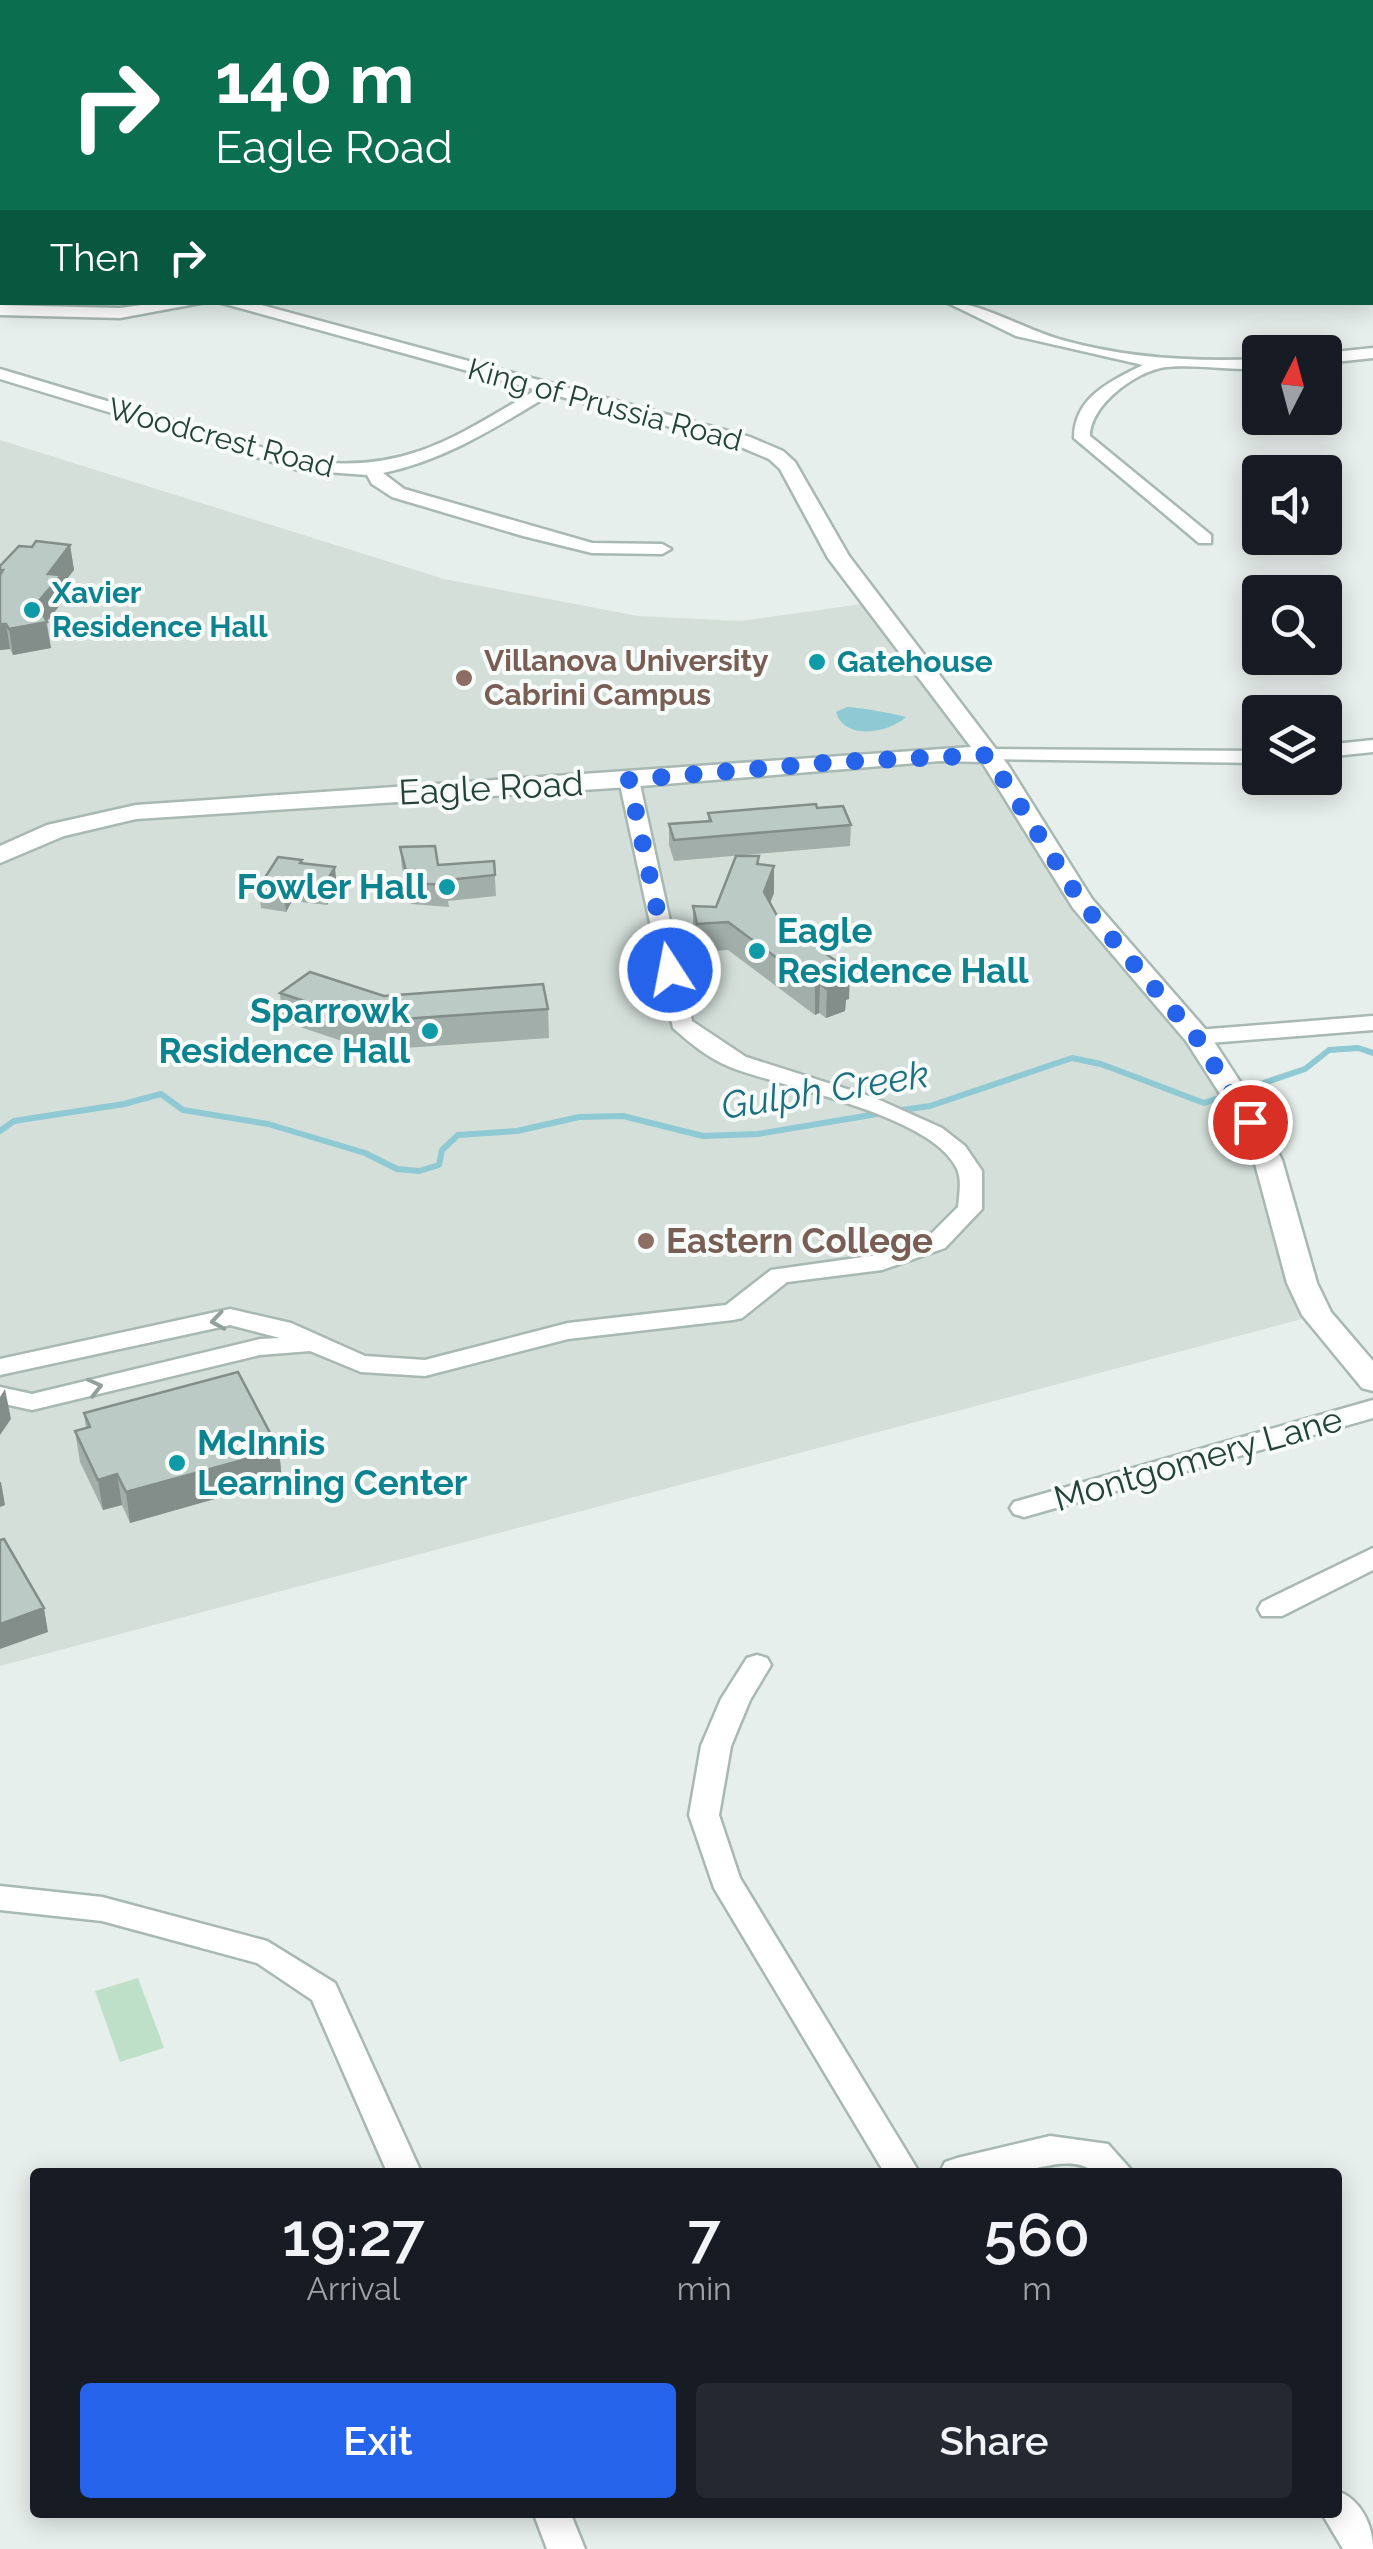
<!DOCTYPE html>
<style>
body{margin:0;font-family:Raleway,sans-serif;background:#242831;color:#f1f3f6;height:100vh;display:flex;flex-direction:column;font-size:38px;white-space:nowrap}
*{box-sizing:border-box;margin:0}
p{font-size:32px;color:#9ea1a6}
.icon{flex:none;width:55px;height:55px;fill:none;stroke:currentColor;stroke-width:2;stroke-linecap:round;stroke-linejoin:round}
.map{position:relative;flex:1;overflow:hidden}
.sheet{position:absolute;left:30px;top:2168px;width:1312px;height:350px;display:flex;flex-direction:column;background:#171b24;border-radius:10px;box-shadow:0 5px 25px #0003}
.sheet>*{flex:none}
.top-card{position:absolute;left:0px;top:0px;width:1375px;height:305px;box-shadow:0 5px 25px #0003;background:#0b6e4f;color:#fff;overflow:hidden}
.needle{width:65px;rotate:6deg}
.fabs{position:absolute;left:1242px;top:335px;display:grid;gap:20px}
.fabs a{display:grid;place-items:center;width:100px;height:100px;border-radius:10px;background:#171b24;box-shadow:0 5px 25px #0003;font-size:50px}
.pin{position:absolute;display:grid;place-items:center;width:85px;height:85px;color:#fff;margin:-42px;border:5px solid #fff;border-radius:50%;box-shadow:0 2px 10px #0007}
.me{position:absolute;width:110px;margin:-55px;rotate:349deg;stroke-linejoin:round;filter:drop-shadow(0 0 8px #0008)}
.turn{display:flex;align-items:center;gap:35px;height:210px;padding:0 50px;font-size:45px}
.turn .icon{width:130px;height:130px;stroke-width:2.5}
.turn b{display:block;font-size:70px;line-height:85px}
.then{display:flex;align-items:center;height:95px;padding:0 50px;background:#0003;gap:20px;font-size:38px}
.eta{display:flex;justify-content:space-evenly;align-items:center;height:170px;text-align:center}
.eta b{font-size:60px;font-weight:600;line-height:70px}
.primary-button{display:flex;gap:20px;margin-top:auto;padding:20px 50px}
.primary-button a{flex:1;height:115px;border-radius:10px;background:#2563eb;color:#fff;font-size:40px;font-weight:600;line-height:115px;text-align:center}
.primary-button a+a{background:#242831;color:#f1f3f6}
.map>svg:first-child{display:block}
</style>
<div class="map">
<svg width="1373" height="2549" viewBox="0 0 1373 2549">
<rect width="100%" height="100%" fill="#e6efeb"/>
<path fill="#d4dfda" d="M0 440 444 579 638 616 740 621 869 603 1082 903 1238 1100 1317 1315 0 1666Z"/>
<path fill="#bfe0c8" d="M138 1978 164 2048 120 2062 95 1991Z"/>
<path fill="#8ec9d4" d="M847 707C857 707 896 714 906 717 890 732 845 742 836 712Z"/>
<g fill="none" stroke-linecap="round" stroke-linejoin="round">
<path stroke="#8ec9d4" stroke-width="6" d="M895 1111 930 1106 1072 1058 1101 1064 1204 1103 1305 1069 1329 1050 1358 1048 1373 1053
M0 1131 14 1121 124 1104 161 1094 183 1110 268 1124 365 1153 397 1169 419 1171 439 1165 442 1150 458 1135 517 1131 579 1117 623 1116 703 1136 758 1134 883 1113"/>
<g stroke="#a8b8b2" stroke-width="5">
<path id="minor" d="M697 0H716L717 2H699Z
M1372 12H1373V20H1372Z
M1372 209H1373V217H1372Z
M1372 293H1373V303L1372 302Z
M162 302H206L120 318 0 315V305L120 308Z
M946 302C981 302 1025 330 1062 340 1126 358 1193 362 1260 359V369C1231 370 1192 364 1166 367 1136 371 1090 405 1090 436L1211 535V543H1199L1074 438C1074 397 1111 381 1143 365L1016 336Z
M1373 348V358L1325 363V353Z
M0 369 307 461C408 474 458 435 541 387H553V393C498 426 446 460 383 473L404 489 592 543 662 544 671 549 662 554 592 553 523 536 392 497 372 484 367 475 299 470 0 379Z
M1373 740V752L1325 757V745Z
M988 749 1260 751V763L981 759 978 755Z
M629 774 639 780 692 1021 746 1057 875 1098 942 1128 965 1146 982 1171V1209L945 1248 882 1270 787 1282 742 1318 733 1320 568 1339 425 1376 361 1372 310 1351 260 1355 32 1410 0 1403V1387L32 1394 260 1339 280 1338 230 1325 0 1375V1359L230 1309 291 1323 365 1356 425 1360 568 1323 726 1305 771 1270 878 1255 927 1238 958 1207C959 1195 962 1180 957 1169 933 1115 784 1088 730 1067 708 1058 690 1043 673 1028L619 780Z
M1373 1016V1030L1197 1044 1186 1037 1197 1030Z
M1373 1400V1418L1024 1517 1014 1514 1010 1508 1014 1502Z
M1373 1548V1570L1282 1616H1262L1258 1609 1262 1602Z
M757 1655 767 1658 771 1665 750 1700 731 1746 719 1815 740 1878 919 2172H884L714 1888 689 1815 701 1746 721 1699 747 1658Z
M0 1886 102 1897 267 1941 335 1983 421 2172H387L312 2000 257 1963 102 1921 0 1910Z
M1050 2136 1108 2144 1133 2172H1094C1072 2154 1038 2170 1014 2172 991 2175 963 2173 940 2172L945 2162 957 2158Z
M1338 2491C1361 2500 1373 2525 1373 2549H1343L1321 2512H1338Z
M533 2512H570L585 2549H547Z"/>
</g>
<g stroke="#a8b8b2" stroke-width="5">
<path id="tertiary" d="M0 4H2V22L0 21Z
M1372 132H1373V142H1372Z
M0 144H2V154H0Z
M218 302H250L750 437 783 451 795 462 849 556 1008 765 1092 899 1207 1031 1252 1100 1282 1160 1317 1283 1331 1312 1373 1361V1391L1362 1388 1302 1315 1287 1283 1254 1160 1224 1100 1186 1041 1073 908 982 762 940 761 629 787 136 819 64 836 0 863V846L47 825 136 805 971 747 828 558 780 469 769 459 736 445Z"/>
</g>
<use href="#minor" fill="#fff" fill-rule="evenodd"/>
<use href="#tertiary" fill="#fff" fill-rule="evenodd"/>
</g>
<path fill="#a1aea9" d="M70 545 74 570 62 585 64 600 47 622 51 648 13 655 10 649 0 650V566L32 547Z
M708 813 851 825 850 846 674 861 669 845V824L708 821Z
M400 847 438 865 494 861 496 896 448 901 449 907 411 904 402 868Z
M759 856V864L774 866V893L770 903 780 921 849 999 846 1000 845 1011 826 1018 819 1013 815 1015 728 950 697 952 693 934V906L716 907Z
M302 860V863L337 888 327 905 292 901 286 912 261 908 259 887Z
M280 993 384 996 548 1009 549 1038 390 1049 384 1044H351L282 1021Z
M84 1413 279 1450 282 1480 130 1523 122 1505 103 1510 80 1462 75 1431 86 1428Z"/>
<path fill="#838d89" d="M70 545 74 570 62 585 64 600 46 622 51 648 13 655 9 629 37 603 48 574Z
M0 624H6L10 649 0 650Z
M774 866V893L763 920 764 892Z
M335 867 337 888 327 905 325 884Z
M290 880 292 901 286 912 284 890Z
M850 971 849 999 846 1000 845 1011 826 1018 827 989 837 975Z
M820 984 819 1013 815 1015V986Z
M5 1389 11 1419 0 1435V1397Z
M279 1450 282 1480 130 1523 126 1492Z
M117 1474 122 1505 103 1510 98 1480Z
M0 1482H1L5 1505 0 1507Z
M44 1608 48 1632 0 1649V1624Z"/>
<path fill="#bbcac4" stroke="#838d89" stroke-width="2.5" d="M36 541 70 545 48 574 61 575 37 603 47 622 9 629 6 624H0V575L3 570H0V566L19 546 32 547Z
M816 804 817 808 843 806 851 825 674 840 669 824 711 821 708 813Z
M435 846 438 865 494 861 495 875 447 880 448 885 409 883 400 847Z
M736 856H759L757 864 774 866 764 892 780 921 850 971 837 975 846 982 827 989 820 984 815 986 728 922 697 924 693 906 716 907Z
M278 857 302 860 300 863 335 867 325 884 290 880 284 890 259 887Z
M310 972 384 996 543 984 548 1009 388 1020 382 1016H349L280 993Z
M238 1372 279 1450 126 1492 117 1474 98 1480 75 1431 90 1427 84 1413Z
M4 1539 44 1608 0 1624V1540Z"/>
<defs><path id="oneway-chevron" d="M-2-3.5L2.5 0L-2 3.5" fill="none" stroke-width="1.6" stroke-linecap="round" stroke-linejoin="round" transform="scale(2.5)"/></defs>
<g stroke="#92a09c">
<use href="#oneway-chevron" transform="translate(218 1321) rotate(171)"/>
<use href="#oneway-chevron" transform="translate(95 1387) rotate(-14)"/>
</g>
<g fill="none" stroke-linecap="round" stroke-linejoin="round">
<path stroke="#2563eb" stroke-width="18" stroke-dasharray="0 32.4" d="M670 970 629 780 835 762 988 755 1082 903 1197 1038 1250 1122"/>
</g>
<g fill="#0f9aa8" stroke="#f7fbf9" stroke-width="4">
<circle cx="32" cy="610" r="10"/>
<circle cx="817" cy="662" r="10"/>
<circle cx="447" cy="887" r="10"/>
<circle cx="757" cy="951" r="10"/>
<circle cx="430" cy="1031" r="10"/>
<circle cx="177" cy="1463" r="10"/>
</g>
<g fill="#8d6e63" stroke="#f7fbf9" stroke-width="4">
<circle cx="464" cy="678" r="10"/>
<circle cx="646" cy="1241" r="10"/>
</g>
<g text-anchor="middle" stroke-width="8" stroke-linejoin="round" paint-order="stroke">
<g font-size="30" fill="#24423a" stroke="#f7fbf9">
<text transform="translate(605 405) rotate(15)" y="10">King of Prussia Road</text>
<text transform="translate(221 438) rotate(15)" y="10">Woodcrest Road</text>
</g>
<g font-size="30" font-weight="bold" fill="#0d838f" stroke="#f7fbf9" text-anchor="start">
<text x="52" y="603">Xavier<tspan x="52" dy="34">Residence Hall</tspan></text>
<text x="837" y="672">Gatehouse</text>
</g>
<g font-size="30" font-weight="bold" fill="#785e54" stroke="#f7fbf9" text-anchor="start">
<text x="484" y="671">Villanova University<tspan x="484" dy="34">Cabrini Campus</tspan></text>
</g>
<g font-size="35" fill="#24423a" stroke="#f7fbf9">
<text transform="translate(491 788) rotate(-3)" y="12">Eagle Road</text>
<text transform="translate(1198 1459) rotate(-16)" y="12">Montgomery Lane</text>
</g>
<g font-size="35" font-weight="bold" fill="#0d838f" stroke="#f7fbf9" text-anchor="end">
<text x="427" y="899">Fowler Hall</text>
<text x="777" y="943" text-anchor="start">Eagle<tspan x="777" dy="40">Residence Hall</tspan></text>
<text x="410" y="1023">Sparrowk<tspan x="410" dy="40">Residence Hall</tspan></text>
<text x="197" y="1455" text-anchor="start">McInnis<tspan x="197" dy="40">Learning Center</tspan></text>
</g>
<g font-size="35" font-weight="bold" fill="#785e54" stroke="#f7fbf9" text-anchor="start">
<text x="666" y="1253">Eastern College</text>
</g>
<g font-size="38" font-style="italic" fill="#1c6f80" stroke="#f7fbf9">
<text transform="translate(825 1090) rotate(-9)" y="13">Gulph Creek</text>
</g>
</g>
</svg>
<div class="fabs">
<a><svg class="needle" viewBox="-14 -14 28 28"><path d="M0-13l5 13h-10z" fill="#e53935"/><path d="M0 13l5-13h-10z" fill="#9ea1a6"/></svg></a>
<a><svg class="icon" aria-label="sound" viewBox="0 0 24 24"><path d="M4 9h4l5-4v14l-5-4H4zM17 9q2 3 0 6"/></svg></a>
<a><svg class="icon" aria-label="search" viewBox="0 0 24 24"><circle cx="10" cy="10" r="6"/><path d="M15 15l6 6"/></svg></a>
<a><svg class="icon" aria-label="layers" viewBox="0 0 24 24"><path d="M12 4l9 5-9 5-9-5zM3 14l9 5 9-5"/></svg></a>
</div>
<div class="pin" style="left:1250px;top:1122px;background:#d93025"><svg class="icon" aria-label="arrive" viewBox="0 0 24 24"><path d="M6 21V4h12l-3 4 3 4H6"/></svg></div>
<svg class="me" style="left:670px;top:970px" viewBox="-20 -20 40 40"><circle r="17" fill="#2563eb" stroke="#fff" stroke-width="3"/><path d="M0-11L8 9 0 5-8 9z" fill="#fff"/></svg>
<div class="top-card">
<div class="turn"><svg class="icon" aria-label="right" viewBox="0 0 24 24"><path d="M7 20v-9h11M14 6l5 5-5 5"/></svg><div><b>140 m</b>Eagle Road</div></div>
<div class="then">Then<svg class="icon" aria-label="right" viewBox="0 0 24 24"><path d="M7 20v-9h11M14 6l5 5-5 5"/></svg></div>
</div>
<section class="sheet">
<div class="eta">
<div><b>19:27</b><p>Arrival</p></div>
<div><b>7</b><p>min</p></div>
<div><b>560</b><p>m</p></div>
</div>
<div class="primary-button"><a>Exit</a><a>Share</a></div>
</section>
</div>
